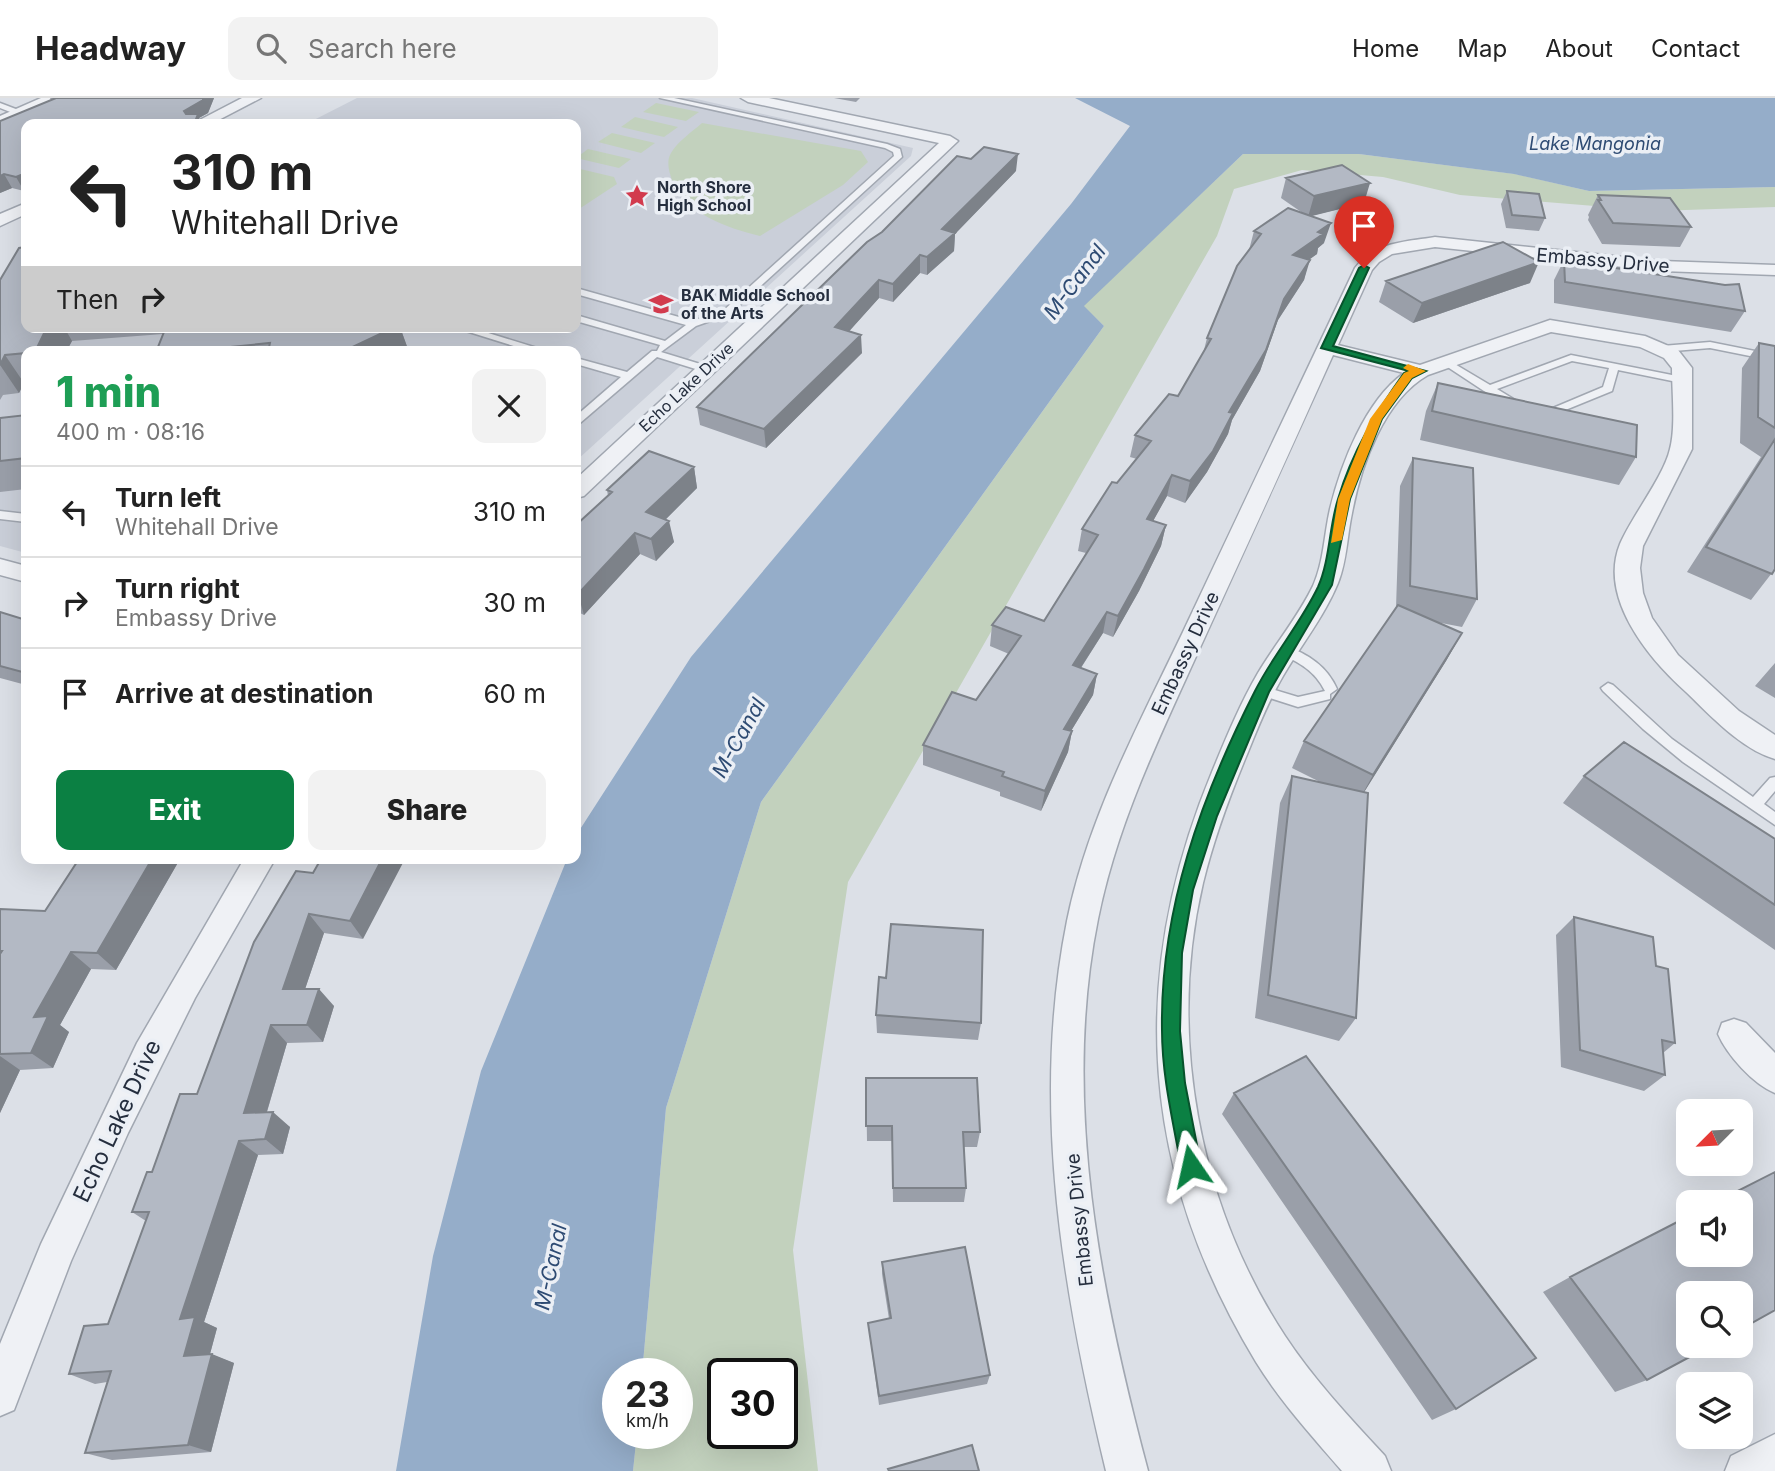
<!DOCTYPE html>
<meta charset="utf-8">
<style>
body{margin:0;font-family:Inter,sans-serif;background:#f2f2f2;color:#222;height:100vh;display:flex;flex-direction:column;font-size:26px;white-space:nowrap}
*{box-sizing:border-box;margin:0}
p{font-size:23px;color:#767676}
.icon{flex:none;width:38px;height:38px;fill:none;stroke:currentColor;stroke-width:2;stroke-linecap:round;stroke-linejoin:round}
.map{position:relative;flex:1;overflow:hidden}
.side{position:absolute;left:21px;top:248px;width:560px;height:518px;display:flex;flex-direction:column;background:#fff;border-radius:14px;box-shadow:0 7px 28px #0002}
.side>*{flex:none}
.banner{position:absolute;left:21px;top:21px;width:560px;height:214px;border-radius:14px;box-shadow:0 7px 28px #0002;background:#fff;color:#222;overflow:hidden}
.needle{width:46px;rotate:246deg}
.controls{position:absolute;left:1676px;top:1001px;display:grid;gap:14px}
.controls a{display:grid;place-items:center;width:77px;height:77px;border-radius:14px;background:#fff;box-shadow:0 7px 28px #0002;font-size:35px}
.speed{position:absolute;left:602px;top:1260px;display:flex;gap:14px;font-size:35px;font-weight:700;text-align:center}
.speed>*{display:grid;place-content:center;width:91px;height:91px;border-radius:50%;background:#fff;box-shadow:0 7px 28px #0002;line-height:1}
.speed small{font-size:18px;font-weight:400}
.speed .limit{border:4px solid #111;border-radius:10px;background:#fff;color:#111}
.pin{position:absolute;display:grid;place-items:center;width:60px;height:60px;color:#fff;margin:-72px -30px;border-radius:50% 50% 50% 0;rotate:-45deg;box-shadow:0 0 7px #0007}
.pin .icon{rotate:45deg}
.me{position:absolute;width:77px;margin:-38px;rotate:349deg;stroke-linejoin:round;filter:drop-shadow(0 0 5px #0008)}
.turn{display:flex;align-items:center;gap:24px;height:147px;padding:0 35px;font-size:32px}
.turn .icon{width:91px;height:91px;stroke-width:2.5}
.turn b{display:block;font-size:49px;line-height:60px}
.then{display:flex;align-items:center;height:66px;padding:0 35px;background:#0003;gap:14px;font-size:26px}
.round{display:grid;place-items:center;flex:none;width:74px;height:74px;border-radius:14px;background:#f2f2f2}
.headline{display:flex;align-items:center;justify-content:space-between;height:119px;padding:0 35px}
h1{font-size:42px;font-weight:800;line-height:52px;color:#1e9e55}
.primary-button{display:flex;gap:14px;margin-top:auto;padding:14px 35px}
.primary-button a{flex:1;height:80px;border-radius:14px;background:#0b8043;color:#fff;font-size:28px;font-weight:800;line-height:80px;text-align:center}
.primary-button a+a{background:#f2f2f2;color:#222}
ul{padding:0;list-style:none}
li{display:flex;align-items:center;gap:21px;height:91px;padding:0 35px;border-top:2px solid #e0e0e0}
li div{flex:1}
li b{display:block;font-size:26px}
li em{font-style:normal}
header{display:flex;align-items:center;gap:42px;box-sizing:border-box;height:98px;padding:0 35px;background:#fff;border-bottom:2px solid #e0e0e0}
header strong{font-size:33px}
nav{display:flex;gap:38px;margin-inline-start:auto;font-size:24px}
.search{width:490px;height:63px;background:#f2f2f2;display:flex;align-items:center;gap:18px;box-sizing:border-box;padding:0 24px;border-radius:14px;color:#767676;font-size:26px}
.map>svg:first-child{display:block}
</style>
<header>
<strong>Headway</strong>
<div class="search"><svg class="icon" aria-label="search" viewBox="0 0 24 24"><circle cx="10" cy="10" r="6"/><path d="M15 15l6 6"/></svg>Search here</div>
<nav><a>Home</a><a>Map</a><a>About</a><a>Contact</a></nav>
</header>
<div class="map">
<svg width="1775" height="1373" viewBox="0 0 1775 1373">
<rect width="100%" height="100%" fill="#dce0e7"/>
<path fill="#cacfd9" d="M357 0H692L913 50 911 58 576 363V254H26V455L0 448V183L26 229H576V26H306Z"/>
<path fill="#c2d1bd" fill-rule="evenodd" d="M656 5 699 14 686 23 643 14Z
M635 19 678 29 664 39 621 29Z
M702 25 861 53 868 64 843 87 760 138C725 129 688 117 672 82 669 74 666 63 671 55 677 44 693 33 702 25Z
M612 35 655 45 641 55 598 44Z
M588 51 631 61 619 70 576 60Z
M1243 56H1359L1515 76 1589 93 1775 89V109L1656 113 1460 97 1383 79 1302 72 1234 91 1217 138 848 784 793 1152 818 1373H633L637 1335H677V1276H642L666 1010 761 704 1104 228 1083 208ZM723 1276H782V1335H723Z
M576 70 614 79 617 86 576 113Z"/>
<path fill="#95adc9" d="M1075 0H1775V89L1589 93 1514 76 1359 56H1243L1084 208 1104 228 761 704 666 1010 642 1276H618V1335H637L633 1373H396L433 1158 481 973 567 761H576L577 736 691 559 1071 106 1130 28Z"/>
<g fill="none" stroke-linecap="round" stroke-linejoin="round">
<g stroke="#a1a7b1" stroke-width="3">
<path id="service" d="M660 0H674L887 46 900 51 902 59 730 216 696 228 661 254 710 269V273H702L657 259 580 325 576 326V318L621 279 576 266V260L627 274 652 253H657L660 247 576 223V217L665 243 686 227 576 196V190L693 223 724 212 894 58 893 54 885 50Z
M0 5 21 13 22 15 18 17 0 10Z
M453 229H469L550 254H533Z
M1710 244 1775 257V263L1710 250 1662 254 1657 251 1662 248Z
M1571 257 1682 279 1687 282 1682 285 1618 272 1612 293 1558 315 1539 314 1538 312 1543 309 1553 310 1603 289 1609 270 1572 263 1497 291 1520 305V309L1516 310 1484 293 1440 264 1448 262 1490 287Z
M0 413 26 416V424L0 421Z
M1285 548C1308 556 1327 568 1337 591L1330 596V601L1298 609 1257 596 1255 593 1262 588 1298 599 1325 593C1315 573 1300 565 1281 556L1279 553Z
M1608 585 1613 587 1672 641 1753 699 1770 680 1775 679V693L1764 706 1775 714V727L1683 664 1643 631 1603 593 1601 590Z"/>
</g>
<g stroke="#a1a7b1" stroke-width="3">
<path id="minor" d="M41 0H60L0 27V18Z
M242 0H261L211 26H192Z
M741 0H769L950 38 958 43 584 398 576 400V381L939 45 748 4Z
M26 105V116L0 128V116Z
M1435 139 1661 163 1775 167V177L1661 173 1435 149 1392 156 1379 164 1372 172 1338 247 1420 267 1550 222 1645 238 1678 252 1692 270V351L1643 448 1640 470 1643 495 1652 520 1678 557 1739 613 1775 637V661C1741 651 1711 618 1686 594 1649 561 1598 500 1620 446 1632 418 1664 378 1670 351 1676 329 1672 293 1672 270L1664 260 1640 249 1551 234 1428 277C1384 302 1361 367 1352 415 1347 438 1347 463 1338 485 1324 519 1301 547 1283 578 1269 602 1258 629 1248 654 1230 697 1214 740 1203 785 1167 938 1199 1107 1285 1238 1314 1282 1350 1320 1385 1358L1391 1373H1342C1312 1338 1280 1303 1256 1264 1140 1072 1127 879 1212 674 1226 640 1240 606 1258 575 1276 545 1298 519 1313 488 1324 463 1324 437 1330 411 1341 366 1365 303 1404 275L1333 257C1289 356 1244 454 1199 552 1159 640 1117 726 1098 821 1061 1004 1101 1196 1148 1373H1106C1063 1194 1030 1007 1067 823 1088 720 1138 628 1183 534 1240 412 1298 291 1355 170 1374 144 1405 144 1435 139Z
M0 461 26 468V484L0 477Z
M244 761H275L195 900 128 1035 71 1163 14 1312 0 1318V1246L41 1146 137 945Z
M1734 921 1746 925 1775 955V995C1753 986 1727 957 1718 936L1722 925Z
M1775 1336V1373H1725L1731 1358Z"/>
</g>
<use href="#service" fill="#eff1f5" fill-rule="evenodd"/>
<use href="#minor" fill="#eff1f5" fill-rule="evenodd"/>
</g>
<path fill="#9a9fa9" d="M50 0H214L208 15 199 20 26 26 24 93 12 90 0 95V23L51 2Z
M834 0H860L856 4Z
M1016 73 955 136 954 153 927 177 920 175 893 204 879 200 849 233 862 255 766 350 700 327 697 309Z
M1286 80 1364 105 1310 118 1324 145 1318 150 1317 156 1309 161 1304 182 1278 222 1260 273 1232 322 1228 336 1207 374 1185 405 1167 398 1153 423 1166 427 1161 448 1139 493 1113 539 1103 535 1081 570 1097 576 1093 597 1071 633H1072L1068 654 1041 713 1000 698V694L923 667V647L976 602 1009 556 990 548 992 527 1044 523 1086 455 1078 453 1082 431 1137 361 1130 359 1135 337 1178 298 1203 256 1207 240 1249 152 1254 133 1304 116 1281 100Z
M1507 93 1545 120 1539 133 1506 130 1501 106Z
M1598 97 1691 129 1680 149 1602 146 1588 122 1589 119 1588 117Z
M1564 162 1745 213 1731 234 1554 205V182Z
M0 182 26 229H400L409 254H156L163 236 72 243 66 254H26V285H24L19 295 3 297 0 302Z
M1386 183 1530 185 1413 225 1379 204Z
M1759 245 1775 248V471L1751 502 1687 474 1761 359 1740 345 1742 270Z
M1438 285 1636 359 1619 387 1420 342 1426 313Z
M26 317V391L0 394V320Z
M1413 360 1477 501 1462 529 1436 524 1462 535 1446 563 1364 694 1356 920 1339 943 1255 920 1280 705 1292 678 1320 684 1292 670 1304 643 1396 510 1400 388Z
M694 369 697 390 666 421 674 444 656 463 640 456 584 517 576 513V427L608 398 607 392Z
M0 514 26 522V587L0 580Z
M1775 565V600L1755 588Z
M1584 678 1775 741V852L1563 705Z
M79 761H180L116 872 91 871 60 927 69 934 53 970 20 972 0 1015V811L45 813Z
M321 761 363 841 324 835 305 891 334 908 323 944 287 945 267 1014 290 1029 283 1056 258 1057 204 1224 217 1230 210 1256 234 1265 211 1354 112 1362 85 1355 107 1284 95 1286 69 1276 108 1226 146 1123 132 1114 152 1074 197 996Z
M1574 819 1656 868 1675 945 1663 955 1665 977 1644 993 1561 969 1556 837Z
M876 917 981 925 978 942 877 935Z
M866 980 980 1034 977 1049H964L966 1090 964 1104H893L892 1043H867Z
M1234 995 1456 1311 1432 1322 1222 1016Z
M882 1164 990 1277 987 1286 879 1307 868 1225 889 1221 882 1176Z
M1570 1179 1647 1282 1615 1294 1543 1194Z"/>
<path fill="#7d8289" d="M203 0H214L208 15 199 20 202 26 189 25 184 13Z
M1018 56 1016 73 955 136 954 153 927 177V159L942 131Z
M26 75V91L24 93 16 79Z
M4 76 12 90 0 95V78Z
M1370 85 1364 105 1308 119 1314 98Z
M1331 125 1324 145 1318 150 1317 156 1287 178 1293 157 1318 134Z
M920 157V175L893 204V186Z
M1310 162 1304 182 1278 222 1260 273 1232 322 1228 336 1207 374 1185 405 1190 383 1284 201Z
M1539 164 1530 185 1413 225 1422 205Z
M879 182V200L836 248 835 229Z
M47 229H64L72 243 66 254H35Z
M395 229H400L409 254H342Z
M861 237 862 255 766 350 764 331Z
M5 257 24 285 19 295 0 267Z
M694 369 697 390 651 436 646 414Z
M1172 377 1167 398 1142 443 1147 421Z
M669 423 674 444 656 463 651 441Z
M1166 427 1161 448 1139 493 1113 539 1118 518Z
M635 435 640 456 584 517 578 496Z
M1107 514 1103 535 1069 588 1073 567Z
M1462 535 1446 563 1358 704 1373 677Z
M1097 576 1093 597 1060 651 1064 631Z
M1072 633 1068 654 1041 713 1045 693Z
M152 761H180L116 872 97 855Z
M382 761H405L363 841 350 823Z
M309 816 324 835 299 909 283 891Z
M71 854 91 871 60 927 69 934 53 970 31 955 34 919Z
M319 891 334 908 323 944 307 927Z
M271 927 287 945 262 1030 244 1015Z
M0 958 20 972 0 1015Z
M273 1014 290 1029 283 1056 265 1041Z
M239 1043 258 1057 204 1224 217 1230 207 1267 184 1258 180 1221Z
M212 1256 234 1265 211 1354 188 1347Z"/>
<path fill="#b3b9c4" stroke="#7d8289" stroke-width="2" d="M56 0H203V2L184 13 186 16H198L194 26H26V75L16 79 4 76 0 78V23Z
M984 49 1018 56 942 131 955 135 927 159 920 157 893 186 879 182 835 229 861 237 764 331 697 309 867 144 882 134 957 58 971 61Z
M1342 67 1370 85 1314 98 1286 80Z
M1507 93 1539 96 1545 120 1512 117Z
M1598 97 1670 100 1691 129 1613 125 1598 102H1601Z
M1288 110 1331 125 1318 134 1323 136 1293 157 1310 162 1284 201 1266 252 1229 314 1233 315 1213 353 1190 383 1172 377 1147 421 1166 427 1144 471 1118 518 1107 514 1073 567 1097 576 1064 631 1072 633 1045 693 1002 678 1004 674 923 647 952 594 976 602 1021 538 992 527 1006 509 1044 523 1098 437 1082 431 1112 384 1117 385 1151 343 1135 337 1169 296 1178 298 1211 241 1207 240 1237 168 1261 136 1254 133Z
M1503 144 1539 164 1422 205 1386 183Z
M26 149V229H47L35 254H26V255L5 257 0 267V182L19 150Z
M1564 162 1725 187 1739 186 1745 213 1565 184Z
M166 229H395L342 254H301L298 251 268 254 270 245 179 254H156Z
M1759 245 1775 248V330L1758 319Z
M447 252V254H426Z
M1438 285 1637 327 1636 359 1432 313Z
M26 317V360L0 363V320Z
M1775 341V471L1772 476 1706 449Z
M649 353 694 369 646 414 669 423 651 441 635 435 578 496 576 495V427L612 394 607 392Z
M1413 360 1473 370 1477 501 1410 488Z
M1398 507 1462 535 1373 677 1304 643Z
M0 514 26 522V575L0 568Z
M1624 644 1775 741V807L1584 678Z
M1292 678 1368 695 1356 920 1268 897Z
M79 761H152L97 855 71 854 34 919 48 918 31 955 0 956V856L2 853H0V811L45 813Z
M321 761H382L350 823 309 816 283 891H319L307 927H271L244 1015 273 1014 265 1041 239 1043 180 1221 195 1219 184 1258 212 1256 188 1347 85 1355 111 1273 69 1276 84 1228 108 1226 149 1114H132L147 1074H152L180 996H197L254 844 296 773 313 775Z
M1574 819 1653 839 1656 868 1668 871 1675 945 1662 942 1665 977 1580 952Z
M891 826 983 832 981 925 876 917 879 879 886 880Z
M1306 958 1536 1260 1456 1311 1234 995Z
M866 980H977L980 1034H963L966 1090H893L892 1028H866Z
M1775 1074V1212L1741 1231V1195H1689V1248H1710L1647 1282 1570 1179 1689 1118V1157H1741V1104H1716Z
M965 1149 990 1277 879 1298 868 1225 891 1220 882 1164Z
M972 1347 979 1373H889L888 1371Z"/>
<path fill="#0b8043" stroke="#07532c" stroke-width="2" d="M1364 167 1369 170 1333 248 1426 273 1412 280 1382 321 1350 401 1332 487 1269 594 1217 718 1193 792 1182 855 1180 933 1185 985 1201 1068 1198 1076 1191 1078 1184 1076 1181 1068C1173 1023 1162 978 1162 932 1160 812 1201 699 1255 593 1273 557 1301 525 1318 489 1330 462 1329 429 1338 401 1352 354 1376 314 1404 275L1409 273 1321 250 1359 170Z"/>
<path fill="#f59e0b" d="M1408 266 1426 273 1412 280 1382 321 1350 401 1342 442 1331 445 1338 401 1370 321 1404 275 1409 273 1403 270Z"/>
<defs>
<g id="sight-bare" transform="scale(1.89)"><path d="M0-6L1.8-2.2L6-1.7L2.9 1.2L3.7 5.4L0 3.3L-3.7 5.4L-2.9 1.2L-6-1.7L-1.8-2.2Z" fill="#d23b4e" stroke="#ebeff5" stroke-width="2.5" paint-order="stroke"/></g>
<g id="school-bare" transform="scale(1.89)"><path d="M0-5L7-2L0 1L-7-2ZM-4 1L0 2.5L4 1V4Q0 6-4 4Z" fill="#d23b4e" stroke="#ebeff5" stroke-width="2.5" paint-order="stroke"/></g>
</defs>
<g fill-rule="evenodd">
<use href="#sight-bare" x="637" y="98"/>
<use href="#school-bare" x="661" y="206"/>
</g>
<g text-anchor="middle" stroke-width="7" stroke-linejoin="round" paint-order="stroke">
<g font-size="16" font-weight="bold" fill="#252e3e" stroke="#ebeff5" text-anchor="start">
<text x="657" y="95">North Shore<tspan x="657" dy="18">High School</tspan></text>
<text x="681" y="203">BAK Middle School<tspan x="681" dy="18">of the Arts</tspan></text>
</g>
<g font-size="16" fill="#252e3e" stroke="#ebeff5">
<text transform="translate(686 289) rotate(-43)" y="6">Echo Lake Drive</text>
</g>
<g font-size="18" font-style="italic" fill="#2e4b73" stroke="#ebeff5">
<text x="1595" y="52">Lake Mangonia</text>
</g>
<g font-size="19" fill="#252e3e" stroke="#ebeff5">
<text transform="translate(1603 162) rotate(5)" y="7">Embassy Drive</text>
<text transform="translate(1185 555) rotate(-65)" y="7">Embassy Drive</text>
<text transform="translate(1079 1122) rotate(-96)" y="7">Embassy Drive</text>
</g>
<g font-size="21" font-style="italic" fill="#2e4b73" stroke="#ebeff5">
<text transform="translate(1075 184) rotate(-53)" y="7">M-Canal</text>
<text transform="translate(739 640) rotate(-61)" y="7">M-Canal</text>
<text transform="translate(551 1169) rotate(-78)" y="7">M-Canal</text>
</g>
<g font-size="23" fill="#252e3e" stroke="#ebeff5">
<text transform="translate(117 1023) rotate(-65)" y="8">Echo Lake Drive</text>
</g>
</g>
</svg>
<div class="controls">
<a><svg class="needle" viewBox="-14 -14 28 28"><path d="M0-13l5 13h-10z" fill="#e53935"/><path d="M0 13l5-13h-10z" fill="#767676"/></svg></a>
<a><svg class="icon" aria-label="sound" viewBox="0 0 24 24"><path d="M4 9h4l5-4v14l-5-4H4zM17 9q2 3 0 6"/></svg></a>
<a><svg class="icon" aria-label="search" viewBox="0 0 24 24"><circle cx="10" cy="10" r="6"/><path d="M15 15l6 6"/></svg></a>
<a><svg class="icon" aria-label="layers" viewBox="0 0 24 24"><path d="M12 4l9 5-9 5-9-5zM3 14l9 5 9-5"/></svg></a>
</div>
<div class="speed"><div>23<small>km/h</small></div><div class="limit">30</div></div>
<div class="pin" style="left:1364px;top:170px;background:#d93025"><svg class="icon" aria-label="arrive" viewBox="0 0 24 24"><path d="M6 21V4h12l-3 4 3 4H6"/></svg></div>
<svg class="me" style="left:1191px;top:1068px" viewBox="-20 -20 40 40"><path d="M0-17L14 15 0 8-14 15z" fill="#0b8043" stroke="#fff" stroke-width="4"/></svg>
<div class="banner">
<div class="turn"><svg class="icon" aria-label="left" viewBox="0 0 24 24"><path d="M17 20v-9H6M10 6l-5 5 5 5"/></svg><div><b>310 m</b>Whitehall Drive</div></div>
<div class="then">Then<svg class="icon" aria-label="right" viewBox="0 0 24 24"><path d="M7 20v-9h11M14 6l5 5-5 5"/></svg></div>
</div>
<section class="side">
<div class="headline"><div><h1>1 min</h1><p>400 m · 08:16</p></div><a class="round"><svg class="icon" aria-label="close" viewBox="0 0 24 24"><path d="M6 6l12 12M18 6L6 18"/></svg></a></div>
<ul>
<li><svg class="icon" aria-label="left" viewBox="0 0 24 24"><path d="M17 20v-9H6M10 6l-5 5 5 5"/></svg><div><b>Turn left</b><p>Whitehall Drive</p></div><em>310 m</em></li>
<li><svg class="icon" aria-label="right" viewBox="0 0 24 24"><path d="M7 20v-9h11M14 6l5 5-5 5"/></svg><div><b>Turn right</b><p>Embassy Drive</p></div><em>30 m</em></li>
<li><svg class="icon" aria-label="arrive" viewBox="0 0 24 24"><path d="M6 21V4h12l-3 4 3 4H6"/></svg><div><b>Arrive at destination</b></div><em>60 m</em></li>
</ul>
<div class="primary-button"><a>Exit</a><a>Share</a></div>
</section>
</div>
